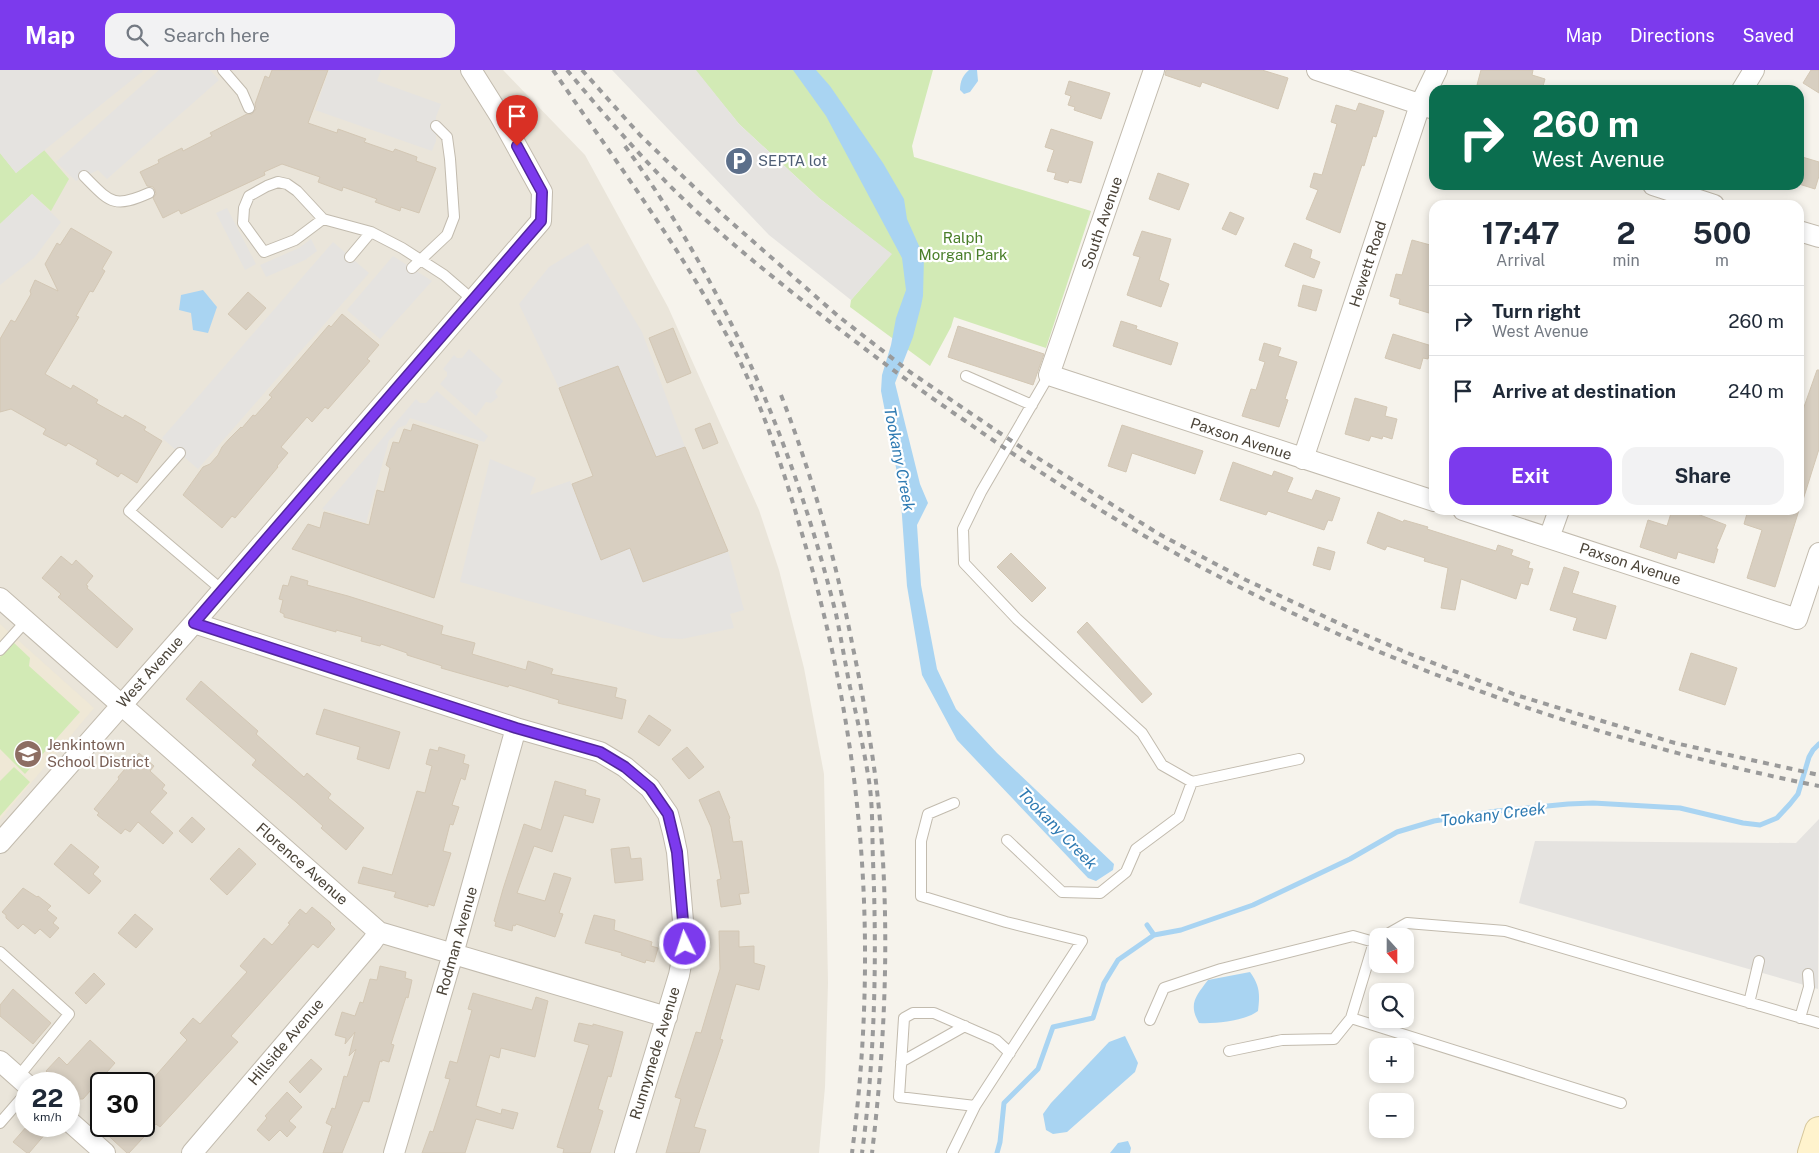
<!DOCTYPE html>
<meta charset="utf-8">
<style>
body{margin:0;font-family:"Public Sans",sans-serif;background:#f2f2f3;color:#1f2937;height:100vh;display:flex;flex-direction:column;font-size:19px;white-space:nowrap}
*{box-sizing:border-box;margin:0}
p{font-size:16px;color:#747a83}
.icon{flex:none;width:28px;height:28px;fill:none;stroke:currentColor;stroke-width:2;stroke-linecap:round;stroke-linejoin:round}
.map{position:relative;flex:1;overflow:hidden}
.drawer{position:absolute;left:1429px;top:130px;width:375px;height:315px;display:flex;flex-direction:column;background:#fff;border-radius:15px;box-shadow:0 2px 8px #0003}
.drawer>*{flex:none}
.banner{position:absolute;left:1429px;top:15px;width:375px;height:105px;border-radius:15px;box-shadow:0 2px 8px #0003;background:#0b6e4f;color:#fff;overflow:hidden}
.needle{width:32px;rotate:159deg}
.buttons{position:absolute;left:1369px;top:858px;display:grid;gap:10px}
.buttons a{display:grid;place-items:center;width:45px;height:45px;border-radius:10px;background:#fff;box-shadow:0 2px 8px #0003;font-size:25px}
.speed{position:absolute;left:15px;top:1002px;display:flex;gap:10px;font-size:25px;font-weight:700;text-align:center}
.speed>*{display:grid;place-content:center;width:65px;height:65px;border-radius:50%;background:#fff;box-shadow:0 2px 8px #0003;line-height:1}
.speed small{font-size:12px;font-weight:400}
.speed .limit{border:2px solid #111;border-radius:8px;background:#fff;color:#111}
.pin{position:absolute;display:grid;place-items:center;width:42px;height:42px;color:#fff;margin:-51px -21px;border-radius:50% 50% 50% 0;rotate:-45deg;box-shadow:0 0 5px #0007}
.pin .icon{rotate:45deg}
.me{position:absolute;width:55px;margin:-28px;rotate:356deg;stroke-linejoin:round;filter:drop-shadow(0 0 4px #0008)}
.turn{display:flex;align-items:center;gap:18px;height:105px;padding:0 20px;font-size:22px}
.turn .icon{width:65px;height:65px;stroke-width:2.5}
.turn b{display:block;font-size:35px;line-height:42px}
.eta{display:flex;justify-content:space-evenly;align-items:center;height:85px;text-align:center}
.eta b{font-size:30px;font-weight:700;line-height:35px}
.primary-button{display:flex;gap:10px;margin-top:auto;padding:10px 20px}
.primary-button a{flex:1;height:58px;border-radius:15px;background:#7c3aed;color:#fff;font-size:20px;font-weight:700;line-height:58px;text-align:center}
.primary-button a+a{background:#f2f2f3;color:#1f2937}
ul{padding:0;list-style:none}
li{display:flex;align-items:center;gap:15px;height:70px;padding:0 20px;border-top:1px solid #e0e1e3}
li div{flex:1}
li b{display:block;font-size:19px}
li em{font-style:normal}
header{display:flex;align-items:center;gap:30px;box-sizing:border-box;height:70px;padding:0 25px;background:#7c3aed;color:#fff}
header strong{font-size:24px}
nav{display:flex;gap:28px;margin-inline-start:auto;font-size:18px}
.search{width:350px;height:45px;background:#f2f2f3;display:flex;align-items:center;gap:12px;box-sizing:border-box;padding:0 18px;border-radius:15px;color:#747a83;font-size:19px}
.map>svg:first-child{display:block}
</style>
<header>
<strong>Map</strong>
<div class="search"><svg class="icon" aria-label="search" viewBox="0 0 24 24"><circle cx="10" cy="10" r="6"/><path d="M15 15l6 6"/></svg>Search here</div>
<nav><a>Map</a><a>Directions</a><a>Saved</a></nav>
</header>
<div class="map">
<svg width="1819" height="1083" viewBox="0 0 1819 1083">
<rect width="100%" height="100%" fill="#f6f3ec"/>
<path fill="#eae5da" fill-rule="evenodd" d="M0 0H503L585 85 668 237 759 440 779 500 804 598 824 704 828 913 825 1017 819 1083H0ZM26 1014H69V1056H26ZM101 1014H144V1056H101Z"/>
<path fill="#efe8d6" d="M0 554 94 638 0 750Z"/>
<path fill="#d2eab5" d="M695 0H933L912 76 914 87 1091 141 1046 278 954 247 951 257 930 296 850 237 851 230 891 184 819 128 739 54Z
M44 80 69 109 51 141 32 124 0 154V83L16 103Z
M13 572 30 588 29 596 80 642 25 704 0 679V587Z
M14 697 30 712 0 746V711Z"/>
<path fill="#e5e3e0" d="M0 0H142L143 1 16 103 0 83Z
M159 0H210L219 10 107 109 98 100 76 111 56 92Z
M329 0H381L377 11 441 34 436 47V71L432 81 315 40Z
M612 0H696L739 54 819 128 892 184 851 230 769 165Z
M32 124 61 152 35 187 0 215V154Z
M227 138 256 194 245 200 216 143Z
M311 169 317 181 305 190 266 207 260 195 299 178Z
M333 172 369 203 198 399 162 368Z
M588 173 642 262 685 377 656 387 618 296 559 318 519 234 549 197Z
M393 186 432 211 380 269 347 240Z
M469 279 503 311 495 322 498 327 491 333 486 332 476 346 440 314 447 306V302L443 299 454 285 457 288H462Z
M437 321 488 366 484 372 410 348 406 355 398 358 394 366 389 370 366 453 322 439 416 329 420 333H426Z
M490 389 536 408 530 425 570 411 602 489 630 478 644 512 728 481 744 540 730 544 734 558 682 569 663 568 460 512Z
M1819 749 1818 919 1519 833 1535 771 1796 773Z"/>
<path fill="#a9d4f2" d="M793 0H816L830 16 883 93 904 129 907 149 924 187 923 226 921 236 913 267 895 313 920 414 928 433 917 455 921 515 937 599 956 639 997 683 1114 794 1113 800 1096 811 1088 808 957 670 922 605 907 516 900 418 881 321 882 305 891 275 896 248 906 220 902 188 826 46Z
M977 0 978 11 970 22 964 24 960 20C960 11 963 5 969 0Z
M203 220 217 237 208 263 193 260 191 243 179 240 181 225Z
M1250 902C1260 916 1260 924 1258 941 1245 951 1215 954 1199 953 1188 934 1196 926 1208 910Z
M1125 966 1138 993 1135 1002 1067 1062 1053 1064 1046 1060 1043 1044 1051 1033 1109 972Z
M1128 1071 1131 1078 1130 1083H1110L1118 1073Z"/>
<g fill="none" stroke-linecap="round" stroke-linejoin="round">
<path stroke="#a9d4f2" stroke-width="5" d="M1147 855 1154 865 1181 860 1253 835 1350 789 1397 762 1434 751 1497 741 1568 734 1593 733 1680 738 1743 753 1760 755 1777 748 1790 734 1798 724 1809 687 1813 680 1819 674
M997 1083 1000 1072 1004 1033 1038 999 1053 957 1093 948 1104 913 1118 890 1154 865"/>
</g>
<path fill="#d8cfc1" stroke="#d3c7b4" d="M272 0H328L308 53 337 63 338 59 366 69 364 72 393 82 395 79 417 87 416 91 436 98 419 143 401 137 400 141 375 132 377 129 343 117 342 121 318 112 320 107 282 94 264 102 265 105 181 144 179 140 163 148 153 128 156 124 155 120 153 117 147 116 140 102 159 93 158 90 182 78 183 81 212 66 210 63 247 44H252L256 39 255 34 265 6 269 8Z
M1166 0H1262L1288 8 1278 39 1202 12 1200 17 1165 5Z
M1481 0H1533L1532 5 1545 9 1542 20H1498L1477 15Z
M1811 0H1819V23L1803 13Z
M1069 11 1110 23 1101 49 1074 40 1075 37 1068 35 1071 26 1065 24Z
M1359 33 1384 41 1376 67 1373 66 1364 96 1362 95 1340 163 1306 149 1318 120 1310 117 1314 103 1322 105 1337 54 1331 52 1336 35 1356 41Z
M1051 59 1093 72 1081 113 1069 110 1068 113 1054 109 1056 103 1047 101 1054 80 1045 77Z
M1799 86 1819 92V106L1815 119 1799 114Z
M1158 103 1189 114 1179 140 1149 129Z
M1230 142 1244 148 1236 165 1222 159Z
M71 158 112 182 102 199 105 201 93 222 90 221 76 246 79 247 45 304 71 319 73 315 98 330 96 333 123 348 125 345 146 357 144 360 162 371 137 413 121 403 118 407 96 394 98 390 68 373 66 376 43 364 46 359 11 339 0 342V269L11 250 15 252 31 224 30 221 35 210 58 221 45 194 57 173 60 175Z
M1142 161 1171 169 1159 210 1169 214 1161 237 1127 225 1140 187 1133 185Z
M1412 170 1434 176V226L1429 243 1399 234 1400 229 1390 226 1396 204 1402 205Z
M1294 173 1312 180 1310 188 1320 192 1314 208 1285 196Z
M1303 215 1322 220 1316 241 1298 236Z
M248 222 266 238 246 260 228 244Z
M342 244 379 275 367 289 370 291 328 339 325 337 312 352 307 347 281 377 288 383 277 396 278 397 235 448 232 446 222 458 183 425 203 397 210 394 218 385 222 377 229 369 241 357 242 358 253 345 255 346 272 327 269 325 329 255 331 257Z
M1121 251 1137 256 1136 259 1178 273 1171 295 1113 276Z
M958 256 1044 284 1033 315 948 287Z
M673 258 691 303 667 313 649 268Z
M1393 264 1432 276 1428 289 1423 288 1420 299 1385 288Z
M1264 273 1281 278 1278 286 1297 292 1285 329 1288 330 1279 357 1242 346 1251 319 1256 320 1265 292 1259 290Z
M618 296 656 387 685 377 728 481 643 512 630 478 601 490 572 414 593 406 559 318Z
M1817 300H1819V379L1802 433H1799V351Z
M1355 328 1387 337 1385 346 1397 349 1392 369 1383 366 1382 369 1371 366 1369 371 1345 364Z
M710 353 718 373 703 379 695 359Z
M413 354 478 375 434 528 292 479 308 454 320 458 324 442 369 455 377 420 384 422 390 398 386 395 393 372 399 373 404 359 411 361Z
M1122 355 1203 381 1195 404 1132 383 1126 402 1108 396Z
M1233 392 1272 406 1274 401 1293 408 1287 422 1312 430 1316 420 1340 428 1332 451 1328 450 1324 460 1268 441 1266 445 1220 430Z
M1672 440H1687L1726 455 1716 479H1718L1714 493 1678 482 1676 489 1640 477 1648 450 1667 456Z
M1748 440H1799L1775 517 1747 508 1762 460 1744 454Z
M1378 442 1403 452 1404 450 1428 457 1427 459 1496 481 1498 475 1513 480 1511 485 1530 492 1528 498 1533 499 1528 515 1521 513 1516 529 1461 509 1455 540 1441 538 1448 498 1424 491 1425 488 1387 476 1385 480 1367 473Z
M1318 477 1335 482 1330 500 1313 495Z
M1011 483 1046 518 1032 532 997 497Z
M61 486 72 495 76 490 93 506 86 515 88 516 87 518 133 559 117 578 58 527 61 524 42 508Z
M1564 497 1579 502 1572 523 1616 536 1606 569 1573 560 1577 548 1550 540Z
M291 506 308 511 307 515 348 526 443 556 441 564 475 573 472 584 526 600 528 591 553 599 551 604 617 618 615 627 626 630 622 649 558 633 559 630 509 615 508 617 441 598 442 596 407 585V583L381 574 380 576 361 571 362 567 336 560V562L284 547V544L280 542 283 530 279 529 283 515 288 516Z
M1087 552 1152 624 1142 633 1077 562Z
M1691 583 1737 598 1725 635 1679 620Z
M201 611 258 661 256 664 304 707 307 703 331 724 328 728 364 758 346 780 321 758 323 756 296 732 252 695 256 690 186 629Z
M324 639 400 662 389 699 357 689 360 677 316 664Z
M649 645 671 660 659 676 638 662Z
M439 677 465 685 463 693 469 695 465 710 461 708 452 735 459 737 453 755 450 754 443 781 451 783 434 836 428 834V837L394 827 396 822 358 813 363 797 392 805 417 721 425 723 432 696 426 694 430 679 438 681Z
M687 677 704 697 689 709 672 689Z
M139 683 154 696 150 701 165 715 162 719 167 723 150 742 173 763 163 774 138 752 130 762 125 759 121 764 97 745 99 743 94 739 119 709 118 707Z
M555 711 586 720 585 725 600 729 593 753 564 745 552 782 534 776 517 823 545 831 554 803 571 808 559 843 563 844 555 867 516 854 515 856 513 855 512 861 495 856 496 852 494 851 503 819 524 754 541 760Z
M719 721 730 748 729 749 733 772 742 771 749 823 739 824 741 834 721 837 717 810 721 809 711 757 699 730Z
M192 747 205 759 192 773 179 761Z
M71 774 99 797 93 804 101 811 89 824 54 794Z
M629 777 631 789 641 788 643 810 615 813 611 779Z
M239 778 256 794 227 825 210 809Z
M23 818 37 827 38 826 51 836 47 840 57 848 53 853 59 858 50 868 40 859 35 864 23 854 18 859 6 848V845L2 842Z
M312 837 331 853 330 854 335 859 318 878 313 874 231 966 238 972 160 1057 156 1054 129 1083H127L98 1056H144V1004L151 1011 179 979 187 970 180 963 193 948 200 954 247 902 240 896 264 868 272 875 290 854 288 853 300 839 306 844Z
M135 844 153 859 136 878 118 863Z
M594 845 615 850 614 860 652 872 651 876 658 878 654 892 646 890 645 893 621 885 622 883 585 873Z
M719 861H739V877L754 876V893L765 896 759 920 736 914 720 969 723 970 694 1057 706 1060 699 1083H666L681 1029 675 1027 696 962 701 963 720 899Z
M380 896 406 902 405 908 412 910 408 928 406 927 391 974 394 975 389 992 382 990V992L380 991 369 1032 363 1031 342 1083H323L332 1056 326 1053 332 1038 335 1039 344 1006 347 1007 356 979 349 986 355 962 345 974 346 968 335 965 342 942 355 946 360 932 363 933 370 909 377 910Z
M94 903 105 914 86 934 75 923Z
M13 919 51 953 33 974 0 946V935Z
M473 923 532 940 536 927 548 931 535 987 501 978 499 988 490 985 476 1036 501 1044 502 1039 518 1043 513 1059 476 1049 465 1083H422L430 1061 433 1062 450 1009 445 1008 450 991 457 993 472 940 468 939Z
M579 953 593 956V954L623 962 611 1007 608 1006 598 1039 603 1041 590 1083H563L564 1079 557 1077 589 975 574 971Z
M90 970 115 993 83 1029H77L69 1021V1014H60L46 1001 59 987 67 995Z
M311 989 322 999 300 1023 289 1012Z
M287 1022 302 1037 289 1051 296 1057 287 1067 280 1060 269 1071 257 1060 267 1048 265 1046Z
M27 1056H52L29 1083H27L13 1072Z"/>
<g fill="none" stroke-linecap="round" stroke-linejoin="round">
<g stroke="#c2bbae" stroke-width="12">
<path id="lane" d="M223 0 242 22 249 38
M84 106C110 132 113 139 149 123
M323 149 295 170 264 182 243 153 244 138 249 126 267 116 278 112 287 114 297 121 323 149 371 162 402 178 444 205 473 230
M350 187 371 162
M412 198 447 165 454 147 450 89 447 67 436 56
M1049 305 981 422 963 459 964 493 1017 549 1142 663 1162 695 1192 712 1299 689
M966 306 1032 335
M180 383 129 441 222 520
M0 580 26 551
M1007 770 1062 822 1100 823 1126 802 1136 779 1179 747 1192 712
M1384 866 1407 853 1505 861 1819 953
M1378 870 1374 872 1351 948 1621 1033
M0 882 69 944 18 1007
M1749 933 1759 891
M1800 948 1809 917 1808 904
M1150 950 1164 918 1221 899 1353 866 1374 872
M1229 981 1282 970 1334 969 1351 948
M901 992 965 956
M975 1036 899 1027 904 948 913 943H934L996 970 1010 983
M0 1053 26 1023
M952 1083 975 1036 1082 871 1006 852 921 826V771L928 744 954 733"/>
</g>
<g stroke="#c2bbae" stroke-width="22">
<path id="street" d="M1154 0 1049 305 1434 431
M1317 0 1434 39
M1742 20 1754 0
M1653 115 1714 135
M1799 161 1819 167
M1303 389 1420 35 1437 0
M1463 440 1797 549 1819 483
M1549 468 1559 440
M0 528 379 862 667 947
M194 553 516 658 600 682 625 697 650 718 668 744 673 763 677 782 685 874 679 905 625 1083
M0 773 194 553 541 151 542 122 500 46 471 0
M0 991 26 1014
M69 1051 105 1083
M192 1083 372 872 379 862
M394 1083 453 884 516 658"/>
</g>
<g stroke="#d6c79b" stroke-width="30">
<path id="secondary" d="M1812 1083 1819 1061"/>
</g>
<use href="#lane" stroke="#fff" stroke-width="10"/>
<use href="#street" stroke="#fff" stroke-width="20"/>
<use href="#secondary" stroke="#fff3cd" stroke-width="28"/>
<path stroke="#9a9a9a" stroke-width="4" stroke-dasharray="6 6" stroke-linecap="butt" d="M553 0C616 92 685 183 736 283 763 338 783 398 800 457 863 665 880 868 852 1083
M567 0C600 40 634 79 670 116 710 156 754 192 798 227 853 270 906 311 964 350 1024 392 1086 433 1150 469 1357 587 1585 669 1819 716
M582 0 640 65 723 145 838 246 910 302 1025 380 1159 464 1246 510 1347 557 1410 584 1516 625 1675 673 1819 705
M625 76C726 216 794 376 836 544 841 568 845 592 850 617 857 648 864 679 869 711 873 737 872 764 873 791 877 888 875 987 862 1083
M781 325C813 407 836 491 853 578 862 620 869 661 875 704 891 830 887 957 872 1083"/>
</g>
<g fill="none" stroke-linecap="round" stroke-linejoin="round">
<g stroke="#51269a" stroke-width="12">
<path id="route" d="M517 76 542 122 541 151 194 553 516 658 600 682 625 697 650 718 668 744 677 782 685 874"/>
</g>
<use href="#route" stroke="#7c3aed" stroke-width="9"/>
</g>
<defs>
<g id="parking-disc" transform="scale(1.4375)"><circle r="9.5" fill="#5c6f8a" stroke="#fff"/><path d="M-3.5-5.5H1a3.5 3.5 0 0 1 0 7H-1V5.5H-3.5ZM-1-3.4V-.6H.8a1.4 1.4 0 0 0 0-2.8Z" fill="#fff"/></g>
<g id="school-disc" transform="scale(1.4375)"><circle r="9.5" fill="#8d6e63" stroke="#fff"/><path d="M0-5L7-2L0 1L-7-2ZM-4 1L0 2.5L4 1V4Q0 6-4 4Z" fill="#fff"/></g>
</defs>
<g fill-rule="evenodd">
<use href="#parking-disc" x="739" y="91"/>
<use href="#school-disc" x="28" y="684"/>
</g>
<g text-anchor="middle" stroke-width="4.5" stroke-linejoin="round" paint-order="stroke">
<g font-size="15" fill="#4e5e75" stroke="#fff" text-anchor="start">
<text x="758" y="96">SEPTA lot</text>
</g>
<g font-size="15" fill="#4b4439" stroke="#fff">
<text transform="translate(1102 153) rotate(-71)" y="5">South Avenue</text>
<text transform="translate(1368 194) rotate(-72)" y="5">Hewett Road</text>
<text transform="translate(1241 369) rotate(18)" y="5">Paxson Avenue</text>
<text transform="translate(1630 494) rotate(18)" y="5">Paxson Avenue</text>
<text transform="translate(150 602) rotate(-48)" y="5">West Avenue</text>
<text transform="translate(302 794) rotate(41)" y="5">Florence Avenue</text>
<text transform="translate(457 871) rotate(-74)" y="5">Rodman Avenue</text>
<text transform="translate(286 972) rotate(-50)" y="5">Hillside Avenue</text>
<text transform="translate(655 983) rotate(-73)" y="5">Runnymede Avenue</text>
</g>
<g font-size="15" fill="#4a7f2a" stroke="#fff">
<text x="963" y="173">Ralph<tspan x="963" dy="17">Morgan Park</tspan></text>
</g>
<g font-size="15" fill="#785e54" stroke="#fff" text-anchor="start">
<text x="47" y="680">Jenkintown<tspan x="47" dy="17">School District</tspan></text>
</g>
<g font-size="16" font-style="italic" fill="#2e7ab2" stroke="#fff">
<text transform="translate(900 389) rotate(79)" y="6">Tookany Creek</text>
<text transform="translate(1493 744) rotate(-7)" y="6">Tookany Creek</text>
<text transform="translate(1058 758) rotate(46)" y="6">Tookany Creek</text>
</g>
</g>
</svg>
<div class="buttons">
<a><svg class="needle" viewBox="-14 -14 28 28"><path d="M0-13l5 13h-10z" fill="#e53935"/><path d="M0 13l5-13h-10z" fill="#747a83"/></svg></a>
<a><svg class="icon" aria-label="search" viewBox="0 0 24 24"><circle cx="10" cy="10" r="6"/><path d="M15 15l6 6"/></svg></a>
<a>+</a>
<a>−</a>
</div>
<div class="speed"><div>22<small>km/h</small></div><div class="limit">30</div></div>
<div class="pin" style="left:517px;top:76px;background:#d93025"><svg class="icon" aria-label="arrive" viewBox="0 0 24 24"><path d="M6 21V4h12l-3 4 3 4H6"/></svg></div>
<svg class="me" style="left:685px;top:874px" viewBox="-20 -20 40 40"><circle r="17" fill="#7c3aed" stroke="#fff" stroke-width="3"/><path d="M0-11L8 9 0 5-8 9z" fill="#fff"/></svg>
<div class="banner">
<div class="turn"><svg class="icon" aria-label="right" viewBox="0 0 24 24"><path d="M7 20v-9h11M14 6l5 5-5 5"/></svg><div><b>260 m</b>West Avenue</div></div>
</div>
<section class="drawer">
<div class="eta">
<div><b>17:47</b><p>Arrival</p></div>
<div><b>2</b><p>min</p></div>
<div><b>500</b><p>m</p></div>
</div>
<ul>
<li><svg class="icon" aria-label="right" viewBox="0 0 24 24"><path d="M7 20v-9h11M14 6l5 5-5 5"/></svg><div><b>Turn right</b><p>West Avenue</p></div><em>260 m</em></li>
<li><svg class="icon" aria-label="arrive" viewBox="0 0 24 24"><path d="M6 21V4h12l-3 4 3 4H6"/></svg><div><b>Arrive at destination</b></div><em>240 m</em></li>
</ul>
<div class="primary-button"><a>Exit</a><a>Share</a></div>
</section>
</div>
